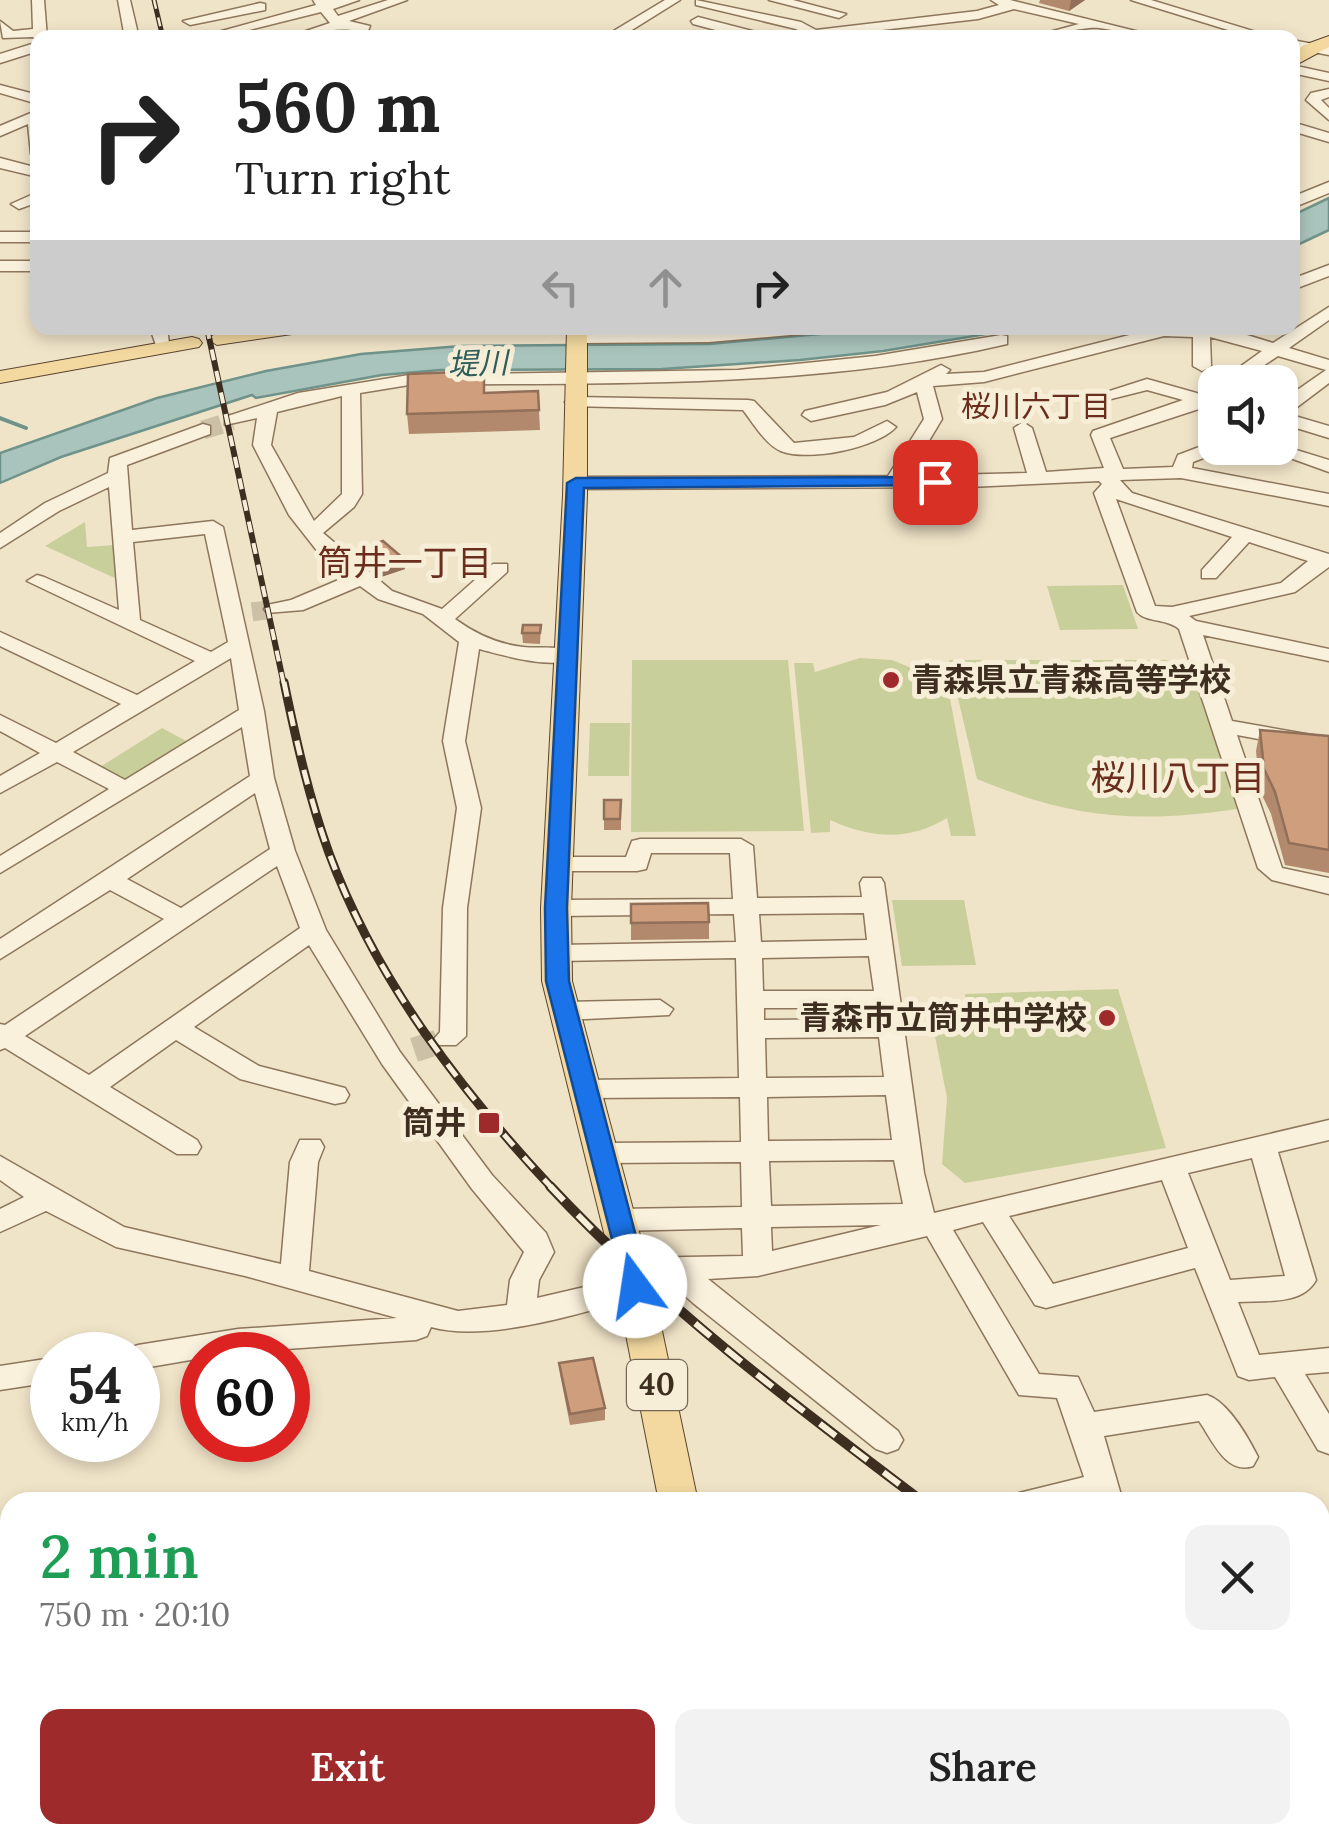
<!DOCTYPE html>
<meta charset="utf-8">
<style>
body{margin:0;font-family:Lora,"Noto Sans JP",serif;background:#f2f2f2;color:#222;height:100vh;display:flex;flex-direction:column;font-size:38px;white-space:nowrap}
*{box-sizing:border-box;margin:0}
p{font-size:32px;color:#767676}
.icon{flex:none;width:55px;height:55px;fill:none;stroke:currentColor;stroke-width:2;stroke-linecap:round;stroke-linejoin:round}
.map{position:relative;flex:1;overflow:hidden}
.side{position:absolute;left:0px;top:1492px;width:1330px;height:352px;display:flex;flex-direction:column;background:#fff;border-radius:30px 30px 0 0;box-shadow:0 5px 15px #0003}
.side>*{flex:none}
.banner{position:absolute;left:30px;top:30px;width:1270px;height:305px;border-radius:20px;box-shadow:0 5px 15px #0003;background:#fff;color:#222;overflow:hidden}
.controls{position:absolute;left:1198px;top:365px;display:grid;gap:20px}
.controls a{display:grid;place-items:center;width:100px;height:100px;border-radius:20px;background:#fff;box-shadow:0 5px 15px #0003;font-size:50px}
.speed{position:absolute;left:30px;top:1332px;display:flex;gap:20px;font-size:50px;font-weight:700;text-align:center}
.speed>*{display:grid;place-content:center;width:130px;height:130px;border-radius:50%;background:#fff;box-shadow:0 5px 15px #0003;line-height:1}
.speed small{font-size:25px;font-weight:400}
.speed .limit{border:15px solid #d22;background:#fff;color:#111}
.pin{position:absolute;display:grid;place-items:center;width:85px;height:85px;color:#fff;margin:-42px;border-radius:20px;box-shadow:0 5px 15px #0006}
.me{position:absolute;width:110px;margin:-55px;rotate:346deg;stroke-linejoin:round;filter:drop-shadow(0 0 8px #0008)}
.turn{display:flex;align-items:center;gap:35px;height:210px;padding:0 40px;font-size:45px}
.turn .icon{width:130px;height:130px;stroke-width:2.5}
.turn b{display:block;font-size:70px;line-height:85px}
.lanes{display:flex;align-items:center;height:95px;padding:0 40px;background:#0003;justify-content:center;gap:50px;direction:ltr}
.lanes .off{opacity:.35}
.round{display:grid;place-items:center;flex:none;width:105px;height:105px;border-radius:20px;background:#f2f2f2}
.head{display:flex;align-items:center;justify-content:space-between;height:170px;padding:0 40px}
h1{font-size:60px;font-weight:600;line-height:75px;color:#1e9e55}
.primary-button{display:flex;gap:20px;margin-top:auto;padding:20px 40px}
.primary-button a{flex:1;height:115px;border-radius:20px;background:#9e2a2b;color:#fff;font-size:40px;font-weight:600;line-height:115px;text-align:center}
.primary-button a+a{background:#f2f2f2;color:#222}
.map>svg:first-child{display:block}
</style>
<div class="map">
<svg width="1329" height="1844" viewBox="0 0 1329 1844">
<rect width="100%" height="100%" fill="#f0e4c8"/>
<path fill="#c9cf9b" d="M85 522 87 547 114 545 119 580 45 546Z
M1123 585 1138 629 1060 630 1047 586Z
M860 658 892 660 921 672V667H944L976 836H951L947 818C908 842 870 838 830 820V832L811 833 794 663H813L815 672Z
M632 660H788L804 831 631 832Z
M949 660H1166L1193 671 1237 809C1137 824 1070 818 977 779Z
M590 723H630L629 776H588Z
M162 728 190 743 135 778H122L100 767Z
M892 900H964L976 965 902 966Z
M1118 989 1166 1148 965 1183 942 1164 947 1098 934 1031 966 1007 965 994Z"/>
<path fill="#a9c4bc" stroke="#6f938a" stroke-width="2.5" d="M1329 198V230L1293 247V215Z
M886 328H1023L883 351 800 360 662 369 440 370 382 375 256 398 252 395 61 457 0 483V453L157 398 266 371 361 354 461 346 709 344Z"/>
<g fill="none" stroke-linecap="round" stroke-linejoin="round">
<path stroke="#6f938a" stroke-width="4" d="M0 418 26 428"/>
<path stroke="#ccc0a6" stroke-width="19" stroke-dasharray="19 10" stroke-linecap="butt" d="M203 430 232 421
M252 612 274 609"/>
<path stroke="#ccc0a6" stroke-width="25" stroke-dasharray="25 12" stroke-linecap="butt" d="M414 1050 447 1039"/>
<g stroke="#8d765c" stroke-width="3">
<path id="minor" d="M32 0H44L47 38H38V41L33 37 3 38 0 21 13 31 33 29Z
M118 0H130L139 38H125Z
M313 0H359L333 9 338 16 388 0H407L349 21 370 26 365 38H351L356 31C334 25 308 38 285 38L330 23 321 12 225 36 218 32 316 5Z
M665 0H680L619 38H602Z
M696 0 801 22 816 30 977 11 999 5 991 0H1010L1164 38C1141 38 1122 31 1099 28 1081 26 1050 38 1027 38L1079 24 1014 9 978 19 812 38 796 29 696 5Z
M769 0H793L846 14 839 18Z
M1131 0H1151L1276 38H1254Z
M260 3 265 4V10L190 25 183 21Z
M698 17 768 35 769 38H746L693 24 691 21Z
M1292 40 1329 47V55L1292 48Z
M38 42V51L0 63V54Z
M1292 65 1329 73V81L1292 73Z
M0 85 38 95V104L0 93Z
M1329 89V97L1321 100 1329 108V120L1306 100 1311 93Z
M38 110V158L31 154 28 124 0 136V126Z
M1292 122 1329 133V142L1292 131Z
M0 158 38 168V177L0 168Z
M1329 182V193L1292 208V197Z
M38 192V202L19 209 11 204Z
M0 232H38V242H0Z
M0 261H38V271H0Z
M1329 265V276L1292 290V279Z
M1329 307V320L1289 348 1329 360V383L1288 414 1329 426V438L1280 423V402L1326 370 1278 356 1239 382H1219L1262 351 1210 337 1211 366 1202 371 1193 366V337L1164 336 984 382 933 386 942 419 908 476 1027 473 1014 428 1023 422 1032 428 1046 472 1104 468 1091 435 1093 431 1183 400 1147 390 1103 401 1094 396 1147 379 1200 394 1215 387 1211 405 1110 438 1123 469 1173 467 1178 455 1215 441V448H1224L1222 451 1193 462 1192 468 1329 494V506L1181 478 1120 480 1132 493 1329 554V567L1295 592 1189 616 1196 621 1329 649V661L1203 635 1232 721 1329 738V752L1237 735 1282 868 1329 878V894L1272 880 1258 868 1179 629C1166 618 1147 623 1137 612L1094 493 1102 484 1099 481 969 487 575 489 565 483 575 477 888 476 924 419 917 392 885 405 811 421 802 415 805 411 887 392 941 365 950 370 946 374 984 372 1157 328H1235L1234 331 1273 343ZM1116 499 1232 537 1202 570V578H1216L1249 542 1308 561 1281 583 1172 607 1155 606Z
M150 328H167L170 351H158Z
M759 328H822L813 333 709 342 578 343 569 338 578 333Z
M1001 335 1007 336V344C812 390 608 382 409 385L360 393 362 494 354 507 323 533 392 591 442 609 493 564H507V572L455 619C476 634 497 644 523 647 540 649 565 644 578 656 559 672 502 655 479 649L465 741 481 808 467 908 466 1036 456 1045H438L434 1039 440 1032 443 908 457 808 443 741 459 642 423 614 378 599 360 586 303 610 267 613 264 609 267 605 291 600 348 576 318 552 289 515 253 445 257 418 225 425V417L298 393 409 375 738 370 875 356ZM342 396V494L314 521 271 445 277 412Z
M574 397 748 400 754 401 794 443 854 437 887 421 896 427C877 448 808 462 781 451 766 445 753 423 743 410L568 406 565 402Z
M203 424 210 426V434L127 465 132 530 213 521 223 527 264 711 274 778 295 851 326 930 400 1052 492 1175 546 1233 554 1252 539 1280 537 1298 623 1278 616 1269 621 1261 631 1258 743 1256 742 1228 618 1231 608 1227 604 1220 608 1213 618 1209 742 1207 741 1162 602 1163 592 1160 588 1153 592 1146 602 1143 741 1142 740 1097 584 1098 574 1096 570 1089 574 1082 584 1080 739 1078 736 958 557 961 544 953 557 945 736 942 734 914 556 916 544 908 556 900 733 899 730 853H651L646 869 637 871H558L546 864 558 857H626L632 841 640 839H741L753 846 757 898 862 897 860 883 863 878H881L884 883 924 1173 934 1213 1329 1120V1140L1278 1152 1316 1280C1302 1306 1264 1300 1238 1302L1259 1355 1329 1348V1372L1305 1374 1329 1414V1454L1318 1450 1275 1377 1249 1380 1238 1376 1195 1268 1046 1308 1035 1305 983 1222 953 1230 1039 1374 1078 1377 1094 1412 1207 1395C1228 1402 1248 1437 1258 1457L1253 1466C1226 1475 1213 1441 1199 1421L1104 1436 1123 1502H1015L1019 1493 1084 1477 1057 1398 1019 1395 927 1236 758 1276 708 1279 898 1431 903 1440 898 1449 887 1453 876 1449 693 1303 684 1295 678 1278 646 1279 650 1286 646 1294C588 1312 488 1343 431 1327L427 1336 416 1340 202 1355V1358L138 1369V1355H124L127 1349 138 1345 238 1329 397 1318 245 1276 116 1247 46 1211 0 1232V1209L24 1197 0 1180V1156L124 1227 281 1264 290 1162 300 1140H320L324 1147 318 1162 309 1271 458 1311 507 1305 510 1280 524 1252 472 1189 382 1064 309 945 194 1027 259 1066 345 1088 349 1095 345 1102 335 1104 240 1079 176 1040 110 1087 197 1140 201 1147 197 1154H177L5 1048 0 1050V1024L5 1025 164 919 110 890 0 959V939L250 776 242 727 0 873V856L109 789 57 762 0 793V776L40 753 0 731V715L56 743 121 704 0 646V632L137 695 195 661 27 581 37 575 44 577 119 610 109 487 59 511 0 548V533L45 503 108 473 110 458ZM205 534 228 642 211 652 140 620 133 542ZM231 658 239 710 125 780 73 752ZM255 793 270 849 181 908 127 879ZM277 866 300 928 89 1075 25 1036ZM864 913 867 940 761 942 759 914ZM869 956 874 991H763L762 958ZM764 1008H876L877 1019 764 1020ZM879 1037 884 1077 766 1078 765 1038ZM886 1095 892 1140 768 1141 767 1097ZM1252 1158 1285 1276 1230 1280 1188 1173ZM894 1160 903 1204 771 1206 769 1161ZM1162 1180 1188 1248 1053 1284 1009 1216ZM881 1225 772 1251 771 1227Z
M1280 445 1329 460V472L1262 448Z
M660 1000 673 1009 669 1015 565 1020 552 1011 565 1002Z
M52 1358V1382L0 1390V1366Z
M10 1526V1554L0 1555V1527Z
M1329 1682V1723L1320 1727V1686Z
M1320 1761 1329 1765V1844H1302L1305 1835H1320Z
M20 1835H57L54 1844H16Z
M321 1835H380L376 1844H320Z"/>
</g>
<g stroke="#5b4430" stroke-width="2">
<path id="major" d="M1329 36V47L1292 67V54L1304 45Z
M253 328H302L292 334 217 345 207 339 217 333Z
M567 328H587V495L571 908 572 981 649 1269 698 1502H659L613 1269 542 981 541 908 563 495Z
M192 337 199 339 202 343 199 347 0 383V371Z
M703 1835H747L746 1844H702Z"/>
</g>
<use href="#minor" fill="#faf1dc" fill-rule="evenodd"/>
<use href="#major" fill="#f3d9a0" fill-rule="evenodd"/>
<g stroke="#3d2e20" stroke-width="5">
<path id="rail-far3" d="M154 0 163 38"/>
</g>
<g stroke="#3d2e20" stroke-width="6">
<path id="rail-far2" d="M207 328 284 685"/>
</g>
<g stroke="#3d2e20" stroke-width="9">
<path id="rail-far1" d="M284 682C296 740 309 798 329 853 376 980 461 1091 553 1189"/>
</g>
<g stroke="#3d2e20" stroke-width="10">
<path id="rail" d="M550 1186C662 1306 793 1404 923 1502
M1320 1749 1329 1753"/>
</g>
<use href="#rail-far3" stroke="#f7eed8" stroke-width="2.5" stroke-dasharray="9" stroke-linecap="butt"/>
<use href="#rail-far2" stroke="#f7eed8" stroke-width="4" stroke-dasharray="11" stroke-linecap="butt"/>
<use href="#rail-far1" stroke="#f7eed8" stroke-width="5" stroke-dasharray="15" stroke-linecap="butt"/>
<use href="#rail" stroke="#f7eed8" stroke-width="6" stroke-dasharray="20" stroke-linecap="butt"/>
</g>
<path fill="#b2896c" d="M1040 0H1085L1069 11 1039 3Z
M538 391 540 430 409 434 407 414 485 393Z
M359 549 404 559 405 569 381 577 360 559Z
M541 625 540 644 523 643 522 633Z
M1260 730 1329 736V873L1285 865 1271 814 1260 791 1256 751Z
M604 800H621V830H604Z
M631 904 709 922V939L631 940Z
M559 1363 605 1408V1420L570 1425 560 1374Z"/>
<path fill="#916f58" d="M1071 0H1085L1069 11Z
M404 559 405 569 381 577 380 567Z"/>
<path fill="#cf9f7d" stroke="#916f58" stroke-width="2.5" d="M484 371V393L538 391 539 410 407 414 408 374Z
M383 541 404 559 380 567 359 549Z
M523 625H541L540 633H522Z
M1260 730 1329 736V850L1289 843 1275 792 1264 769Z
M604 800H621L620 819H604Z
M708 903 709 922 631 923V904Z
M593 1358 605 1408 570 1414 559 1363Z"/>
<path fill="#1a73e8" stroke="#114b97" stroke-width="2.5" d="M935 477 943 482 941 485 584 488 567 908 569 981 649 1286 645 1294H626L546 981 545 908 567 483 576 478Z"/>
<g fill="#9e2a2b" stroke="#f7eed8" stroke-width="4">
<circle cx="891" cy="680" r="10"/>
<circle cx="1107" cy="1018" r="10"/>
<rect x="477" y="1111" width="24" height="24" rx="5"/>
</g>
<g text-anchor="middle" stroke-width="10" stroke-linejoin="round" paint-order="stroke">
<g font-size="30" font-style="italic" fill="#2f5d5a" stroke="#f7eed8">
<text transform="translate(478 364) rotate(-2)" y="10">堤川</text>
</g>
<g font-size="30" fill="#6b2e1e" stroke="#f7eed8">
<text x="1036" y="417">桜川六丁目</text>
</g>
<rect fill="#f7eed8" stroke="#756857" stroke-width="2.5" x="627" y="1360" width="60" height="50" rx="8"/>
<g font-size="30" font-weight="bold" fill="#3d2e20">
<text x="657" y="1395">40</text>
</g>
<g font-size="32" font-weight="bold" fill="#3d2e20" stroke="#f7eed8" text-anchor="end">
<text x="911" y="691" text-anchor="start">青森県立青森高等学校</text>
<text x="1087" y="1029">青森市立筒井中学校</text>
<text x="466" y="1134">筒井</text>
</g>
<g font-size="35" fill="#6b2e1e" stroke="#f7eed8">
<text x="405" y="575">筒井一丁目</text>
<text x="1178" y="790">桜川八丁目</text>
</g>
</g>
</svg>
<div class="controls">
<a><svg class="icon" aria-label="sound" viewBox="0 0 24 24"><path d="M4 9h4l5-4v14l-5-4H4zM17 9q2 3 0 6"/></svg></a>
</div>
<div class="speed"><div>54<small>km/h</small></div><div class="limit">60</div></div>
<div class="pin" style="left:935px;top:482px;background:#d93025"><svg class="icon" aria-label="arrive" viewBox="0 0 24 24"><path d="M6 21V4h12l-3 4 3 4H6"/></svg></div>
<svg class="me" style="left:635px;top:1286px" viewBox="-20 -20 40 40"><circle r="19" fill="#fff"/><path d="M0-13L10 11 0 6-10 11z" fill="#1a73e8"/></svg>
<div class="banner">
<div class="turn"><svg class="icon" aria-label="right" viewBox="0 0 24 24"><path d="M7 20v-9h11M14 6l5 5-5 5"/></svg><div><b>560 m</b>Turn right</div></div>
<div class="lanes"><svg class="icon off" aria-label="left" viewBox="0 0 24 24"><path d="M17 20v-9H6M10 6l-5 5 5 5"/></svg><svg class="icon off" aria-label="ahead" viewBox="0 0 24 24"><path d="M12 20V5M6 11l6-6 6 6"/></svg><svg class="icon" aria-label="right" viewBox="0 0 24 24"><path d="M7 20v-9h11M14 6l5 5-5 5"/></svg></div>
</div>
<section class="side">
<div class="head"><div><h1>2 min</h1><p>750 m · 20:10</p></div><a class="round"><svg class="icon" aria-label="close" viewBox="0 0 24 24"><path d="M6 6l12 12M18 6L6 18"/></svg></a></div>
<div class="primary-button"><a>Exit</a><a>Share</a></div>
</section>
</div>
